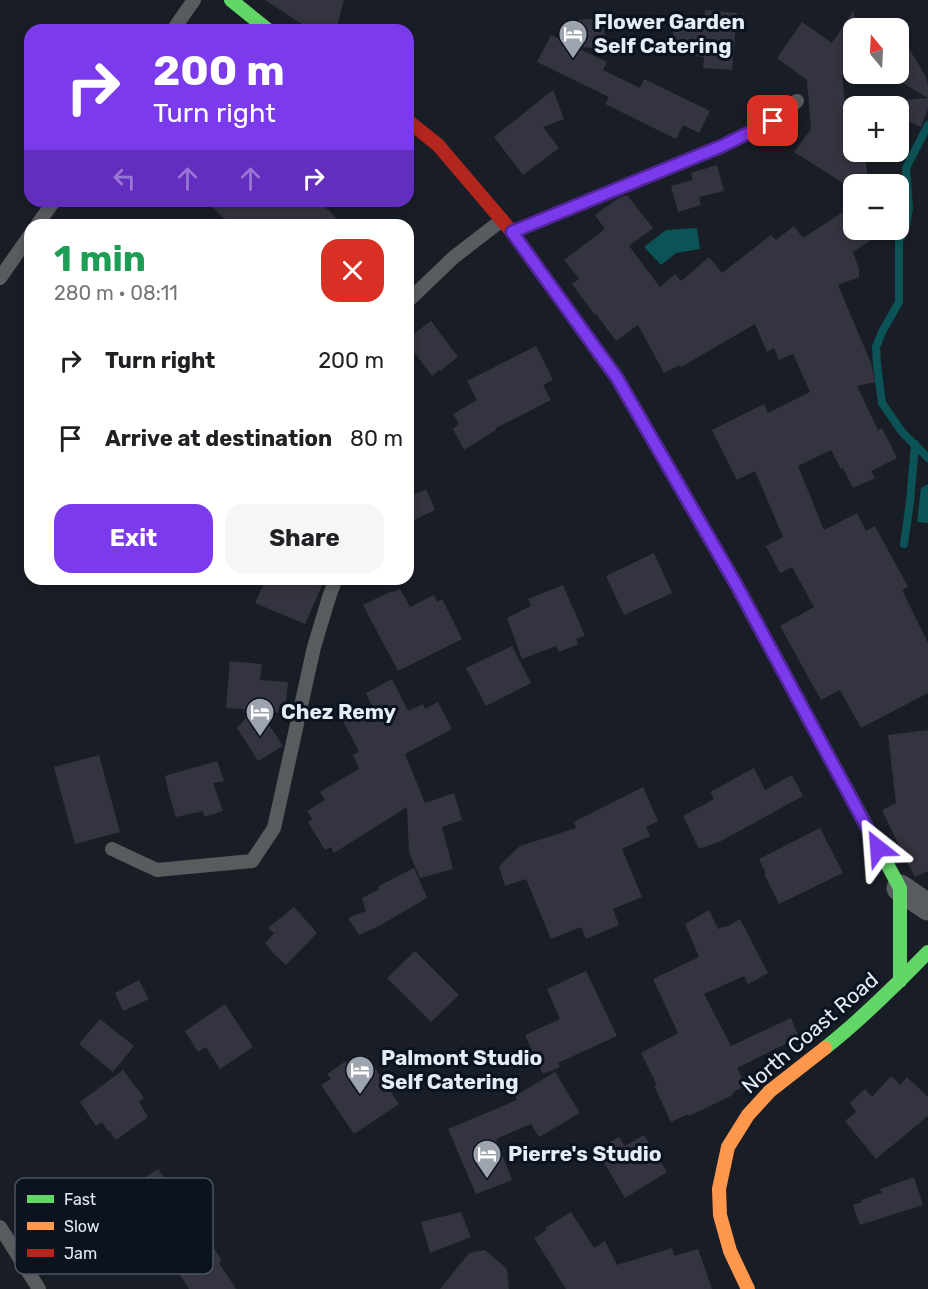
<!DOCTYPE html>
<meta charset="utf-8">
<style>
body{margin:0;font-family:Rubik,sans-serif;background:#f6f6f6;color:#202124;height:100vh;display:flex;flex-direction:column;font-size:22px;white-space:nowrap}
*{box-sizing:border-box;margin:0}
p{font-size:20px;color:#757577}
.icon{flex:none;width:33px;height:33px;fill:none;stroke:currentColor;stroke-width:2;stroke-linecap:round;stroke-linejoin:round}
.map{position:relative;flex:1;overflow:hidden}
.side{position:absolute;left:24px;top:219px;width:390px;height:366px;display:flex;flex-direction:column;background:#fff;border-radius:18px;box-shadow:0 3px 9px #0003}
.side>*{flex:none}
.hud{position:absolute;left:24px;top:24px;width:390px;height:183px;border-radius:18px;box-shadow:0 3px 9px #0003;background:#7c3aed;color:#fff;overflow:hidden}
.needle{width:39px;rotate:342deg}
.controls{position:absolute;left:843px;top:18px;display:grid;gap:12px}
.controls a{display:grid;place-items:center;width:66px;height:66px;border-radius:12px;background:#fff;box-shadow:0 3px 9px #0003;font-size:30px}
.pin{position:absolute;display:grid;place-items:center;width:51px;height:51px;color:#fff;margin:-26px;border-radius:12px;box-shadow:0 3px 9px #0006}
.me{position:absolute;width:66px;margin:-33px;rotate:332deg;stroke-linejoin:round;filter:drop-shadow(0 0 4px #0008)}
.turn{display:flex;align-items:center;gap:21px;height:126px;padding:0 30px;font-size:27px}
.turn .icon{width:78px;height:78px;stroke-width:2.5}
.turn b{display:block;font-size:42px;line-height:51px}
.lanes{display:flex;align-items:center;height:57px;padding:0 30px;background:#0003;justify-content:center;gap:30px;direction:ltr}
.lanes .off{opacity:.35}
.round{display:grid;place-items:center;flex:none;width:63px;height:63px;border-radius:18px;background:#f6f6f6}
.overview{display:flex;align-items:center;justify-content:space-between;height:102px;padding:0 30px}
h1{font-size:36px;font-weight:700;line-height:45px;color:#1e9e55}
.action{display:flex;gap:12px;margin-top:auto;padding:12px 30px}
.action a{flex:1;height:69px;border-radius:18px;background:#7c3aed;color:#fff;font-size:24px;font-weight:700;line-height:69px;text-align:center}
.action a+a{background:#f6f6f6;color:#202124}
ul{padding:0;list-style:none}
li{display:flex;align-items:center;gap:18px;height:78px;padding:0 30px}
li div{flex:1}
li b{display:block;font-size:22px}
li em{font-style:normal}
.map>svg:first-child{display:block}
</style>
<div class="map">
<svg width="928" height="1289" viewBox="0 0 928 1289">
<rect width="100%" height="100%" fill="#191e26"/>
<path fill="#0c5357" d="M697 228 700 249 676 253 661 265 644 247 666 230Z
M928 484V523L917 522 921 488Z"/>
<g fill="none" stroke-linecap="round" stroke-linejoin="round">
<path stroke="#0c5357" stroke-width="8" d="M928 125 906 168 909 208 906 226 899 241V302L882 332 876 347 877 365 882 403 902 432 928 458
M904 544 910 502 915 444"/>
</g>
<path fill="#33343f" d="M265 0H344L336 30H311Z
M705 10 737 13 732 70 703 68 704 57 671 54 674 19 704 21Z
M854 10V61L842 75 845 103H854V152H865L868 183 854 173V190L794 152 811 129 807 80 777 58 802 22 832 43Z
M602 18 607 49 580 47 578 20Z
M898 30 926 77 928 85V109L921 127 904 119 903 100 928 98 901 82 898 76Z
M551 35 607 62 603 70 640 88 644 79 710 111 699 133 683 125 676 139 605 104 609 97 537 62Z
M553 90 564 119 543 127 559 148 523 175 494 137Z
M717 165 724 191 699 197 701 205 678 212 671 186 693 180 691 173Z
M627 195 653 228 629 246 660 287 675 274 681 281 709 257 722 273 771 235 776 240 794 226 803 238 854 205V230H887L853 252 859 269V277L838 285 871 363 875 382 857 386 878 430 882 428 897 458 871 471 875 478 853 488 843 468 841 469 831 450 798 466 824 530 857 513 866 531 875 526 908 587 902 590 928 643V693L861 728 840 690 821 700 780 626 814 607 792 567 780 573 766 546 783 537 755 471 737 480 712 430 764 404 768 413 810 392 793 354 779 360 774 348 767 352 755 324 681 367 680 365 664 373 638 325 616 341 596 314 595 315 572 284 579 279 564 260 605 229 595 215 617 199Z
M205 201H319L343 225H232Z
M431 321 458 357 440 371 439 370 432 376 408 344V338Z
M536 346 553 380 543 385 551 400 496 428V430L464 450 453 429 459 424 453 414 477 400 467 381Z
M426 489 435 510 408 523V497Z
M654 553 672 593 624 615 606 576Z
M266 579H325L305 624 255 603Z
M563 585 585 636 576 639 578 644 559 652 556 646 522 659 507 618 531 606 528 599Z
M400 589 410 607 434 595 437 602 442 599 462 639 398 671 363 605 392 591 393 592Z
M512 646 531 683 486 706 466 668Z
M230 661 262 664 260 680 288 682 285 713 260 711 283 746 258 761 237 728 253 710 226 708Z
M392 679 408 711 423 704 425 709 438 702 452 729 405 754 425 803 454 793 462 820 442 827 453 869 420 878 409 852 407 807 334 853 331 847 325 850 308 822 312 819 307 811 325 800 320 792 359 769 353 755 359 752 343 721 372 706 366 693Z
M928 730V871L915 877 901 850 882 810 896 803 888 735Z
M99 755 120 832 75 844 54 767Z
M217 761 224 781 213 783 223 811 204 817 203 811 176 817 170 798 165 776Z
M754 768 765 790 792 775 803 796 721 841 699 849 683 816 714 799 710 792Z
M643 787 658 821 646 827 650 836 622 849 642 897 613 909 619 925 586 939 581 927 551 939 526 879 505 886 499 866 520 846 576 828 574 822Z
M820 828 843 873 779 904 764 874 766 873 759 859Z
M414 868 427 898 379 926 359 935 348 918 366 911 362 898 379 889V886Z
M294 907 317 933 286 965 274 954 265 943 274 933 268 928Z
M709 910 718 929 726 926V927L740 919 768 973 748 984 744 976 704 994 731 1046 791 1018 799 1037 737 1068 745 1084 742 1086 743 1087 732 1093 733 1095 689 1116 688 1114 671 1122 654 1086 657 1085 641 1053 678 1033 653 979 699 957 685 924Z
M415 951 459 995 431 1022 387 978Z
M586 971 617 1036 558 1063 560 1067 543 1074 525 1035 560 1019 547 989Z
M139 980 149 999 123 1011 115 993Z
M225 1004 253 1047 220 1069 206 1047 198 1052 185 1031Z
M100 1019 134 1046 113 1072 79 1044Z
M367 1056 399 1104 354 1134 321 1085 331 1079 327 1074 346 1061 350 1067Z
M123 1070 144 1098 139 1102 148 1117 116 1140 109 1130 108 1131 102 1122 96 1126 80 1102Z
M555 1072 580 1113 539 1137 531 1124 496 1139 512 1180 476 1194 448 1129 517 1100 515 1096Z
M891 1076 900 1085 907 1077 928 1097V1116L876 1159 845 1121 856 1112 850 1103 865 1089 872 1097Z
M644 1135 667 1172 625 1198 603 1161H604L597 1150 619 1137 625 1146Z
M158 1169 200 1234 203 1231 222 1261 219 1263 236 1289H189L155 1236 140 1245 111 1199Z
M914 1177 923 1205 860 1225 853 1205 862 1202 861 1200 882 1193 880 1189Z
M461 1212 471 1237 430 1253 421 1222Z
M571 1212 594 1248 605 1241 617 1265 672 1248 674 1256 698 1249 712 1289H566L534 1238 547 1230 545 1228Z
M485 1250 507 1269 509 1289H440L469 1253Z"/>
<g fill="none" stroke-linecap="round" stroke-linejoin="round">
<path stroke="#595c5e" stroke-width="14" d="M173 30 194 0
M37 225 54 201
M512 232 722 146 773 121 797 101
M0 278 30 235
M408 301 454 257 502 220
M112 849 157 870 252 861 274 828 314 647 330 594 336 579
M0 1227 39 1289"/>
<path stroke="#595c5e" stroke-width="27" d="M900 888 928 907"/>
<path stroke="#63d668" stroke-width="14" d="M231 0 268 30
M801 705 900 888V981
M825 1048C862 1019 895 986 928 952"/>
<path stroke="#ff974d" stroke-width="14" d="M598 352 617 378 737 586 801 705
M748 1289 730 1251 720 1215 719 1189 728 1147 748 1115 770 1091 825 1048"/>
<path stroke="#b3261e" stroke-width="14" d="M408 121 438 145 512 232 598 352"/>
</g>
<g fill="none" stroke-linecap="round" stroke-linejoin="round">
<g stroke="#51269a" stroke-width="15">
<path id="route" d="M773 121 722 146 512 232 617 378 737 586 878 848"/>
</g>
<use href="#route" stroke="#7c3aed" stroke-width="10"/>
</g>
<defs>
<g id="hotel-pin" transform="scale(1.5)"><path d="M0 17L-7.5 6A9.5 9.5 0 1 1 7.5 6Z" fill="#9ea4ad" stroke="#0b1321"/><path d="M-6-4.5h1.5V1H6V5H4.5V3h-9V5H-6ZM-4 0a1.8 1.8 0 1 1 3.6 0ZM.5 0V-2.5h3Q6-2.5 6 0Z" fill="#fff"/></g>
</defs>
<g fill-rule="evenodd">
<use href="#hotel-pin" x="573" y="34"/>
<use href="#hotel-pin" x="260" y="712"/>
<use href="#hotel-pin" x="360" y="1070"/>
<use href="#hotel-pin" x="487" y="1154"/>
</g>
<g text-anchor="middle" stroke-width="6" stroke-linejoin="round" paint-order="stroke">
<g font-size="21" font-weight="bold" fill="#e5ecf6" stroke="#0b1321" text-anchor="start">
<text x="594" y="29">Flower Garden<tspan x="594" dy="24">Self Catering</tspan></text>
<text x="281" y="719">Chez Remy</text>
<text x="381" y="1065">Palmont Studio<tspan x="381" dy="24">Self Catering</tspan></text>
<text x="508" y="1161">Pierre's Studio</text>
</g>
<g font-size="21" fill="#e5ecf6" stroke="#0b1321">
<text transform="translate(810 1033) rotate(-41)" y="7">North Coast Road</text>
</g>
</g>
<rect x="15" y="1178" width="198" height="96" rx="9" fill="#0b1321" stroke="#4c5461" stroke-width="1.5"/>
<rect x="27" y="1195" width="27" height="8" fill="#63d668"/>
<rect x="27" y="1222" width="27" height="8" fill="#ff974d"/>
<rect x="27" y="1249" width="27" height="8" fill="#b3261e"/>
<g font-size="16" fill="#e5ecf6">
<text x="64" y="1205">Fast</text>
<text x="64" y="1232">Slow</text>
<text x="64" y="1259">Jam</text>
</g>
</svg>
<div class="controls">
<a><svg class="needle" viewBox="-14 -14 28 28"><path d="M0-13l5 13h-10z" fill="#e53935"/><path d="M0 13l5-13h-10z" fill="#757577"/></svg></a>
<a>+</a>
<a>−</a>
</div>
<div class="pin" style="left:773px;top:121px;background:#d93025"><svg class="icon" aria-label="arrive" viewBox="0 0 24 24"><path d="M6 21V4h12l-3 4 3 4H6"/></svg></div>
<svg class="me" style="left:878px;top:848px" viewBox="-20 -20 40 40"><path d="M0-17L14 15 0 8-14 15z" fill="#7c3aed" stroke="#fff" stroke-width="4"/></svg>
<div class="hud">
<div class="turn"><svg class="icon" aria-label="right" viewBox="0 0 24 24"><path d="M7 20v-9h11M14 6l5 5-5 5"/></svg><div><b>200 m</b>Turn right</div></div>
<div class="lanes"><svg class="icon off" aria-label="left" viewBox="0 0 24 24"><path d="M17 20v-9H6M10 6l-5 5 5 5"/></svg><svg class="icon off" aria-label="ahead" viewBox="0 0 24 24"><path d="M12 20V5M6 11l6-6 6 6"/></svg><svg class="icon off" aria-label="ahead" viewBox="0 0 24 24"><path d="M12 20V5M6 11l6-6 6 6"/></svg><svg class="icon" aria-label="right" viewBox="0 0 24 24"><path d="M7 20v-9h11M14 6l5 5-5 5"/></svg></div>
</div>
<section class="side">
<div class="overview"><div><h1>1 min</h1><p>280 m · 08:11</p></div><a class="round" style="background:#d93025;color:#fff"><svg class="icon" aria-label="close" viewBox="0 0 24 24"><path d="M6 6l12 12M18 6L6 18"/></svg></a></div>
<ul>
<li><svg class="icon" aria-label="right" viewBox="0 0 24 24"><path d="M7 20v-9h11M14 6l5 5-5 5"/></svg><div><b>Turn right</b></div><em>200 m</em></li>
<li><svg class="icon" aria-label="arrive" viewBox="0 0 24 24"><path d="M6 21V4h12l-3 4 3 4H6"/></svg><div><b>Arrive at destination</b></div><em>80 m</em></li>
</ul>
<div class="action"><a>Exit</a><a>Share</a></div>
</section>
</div>
